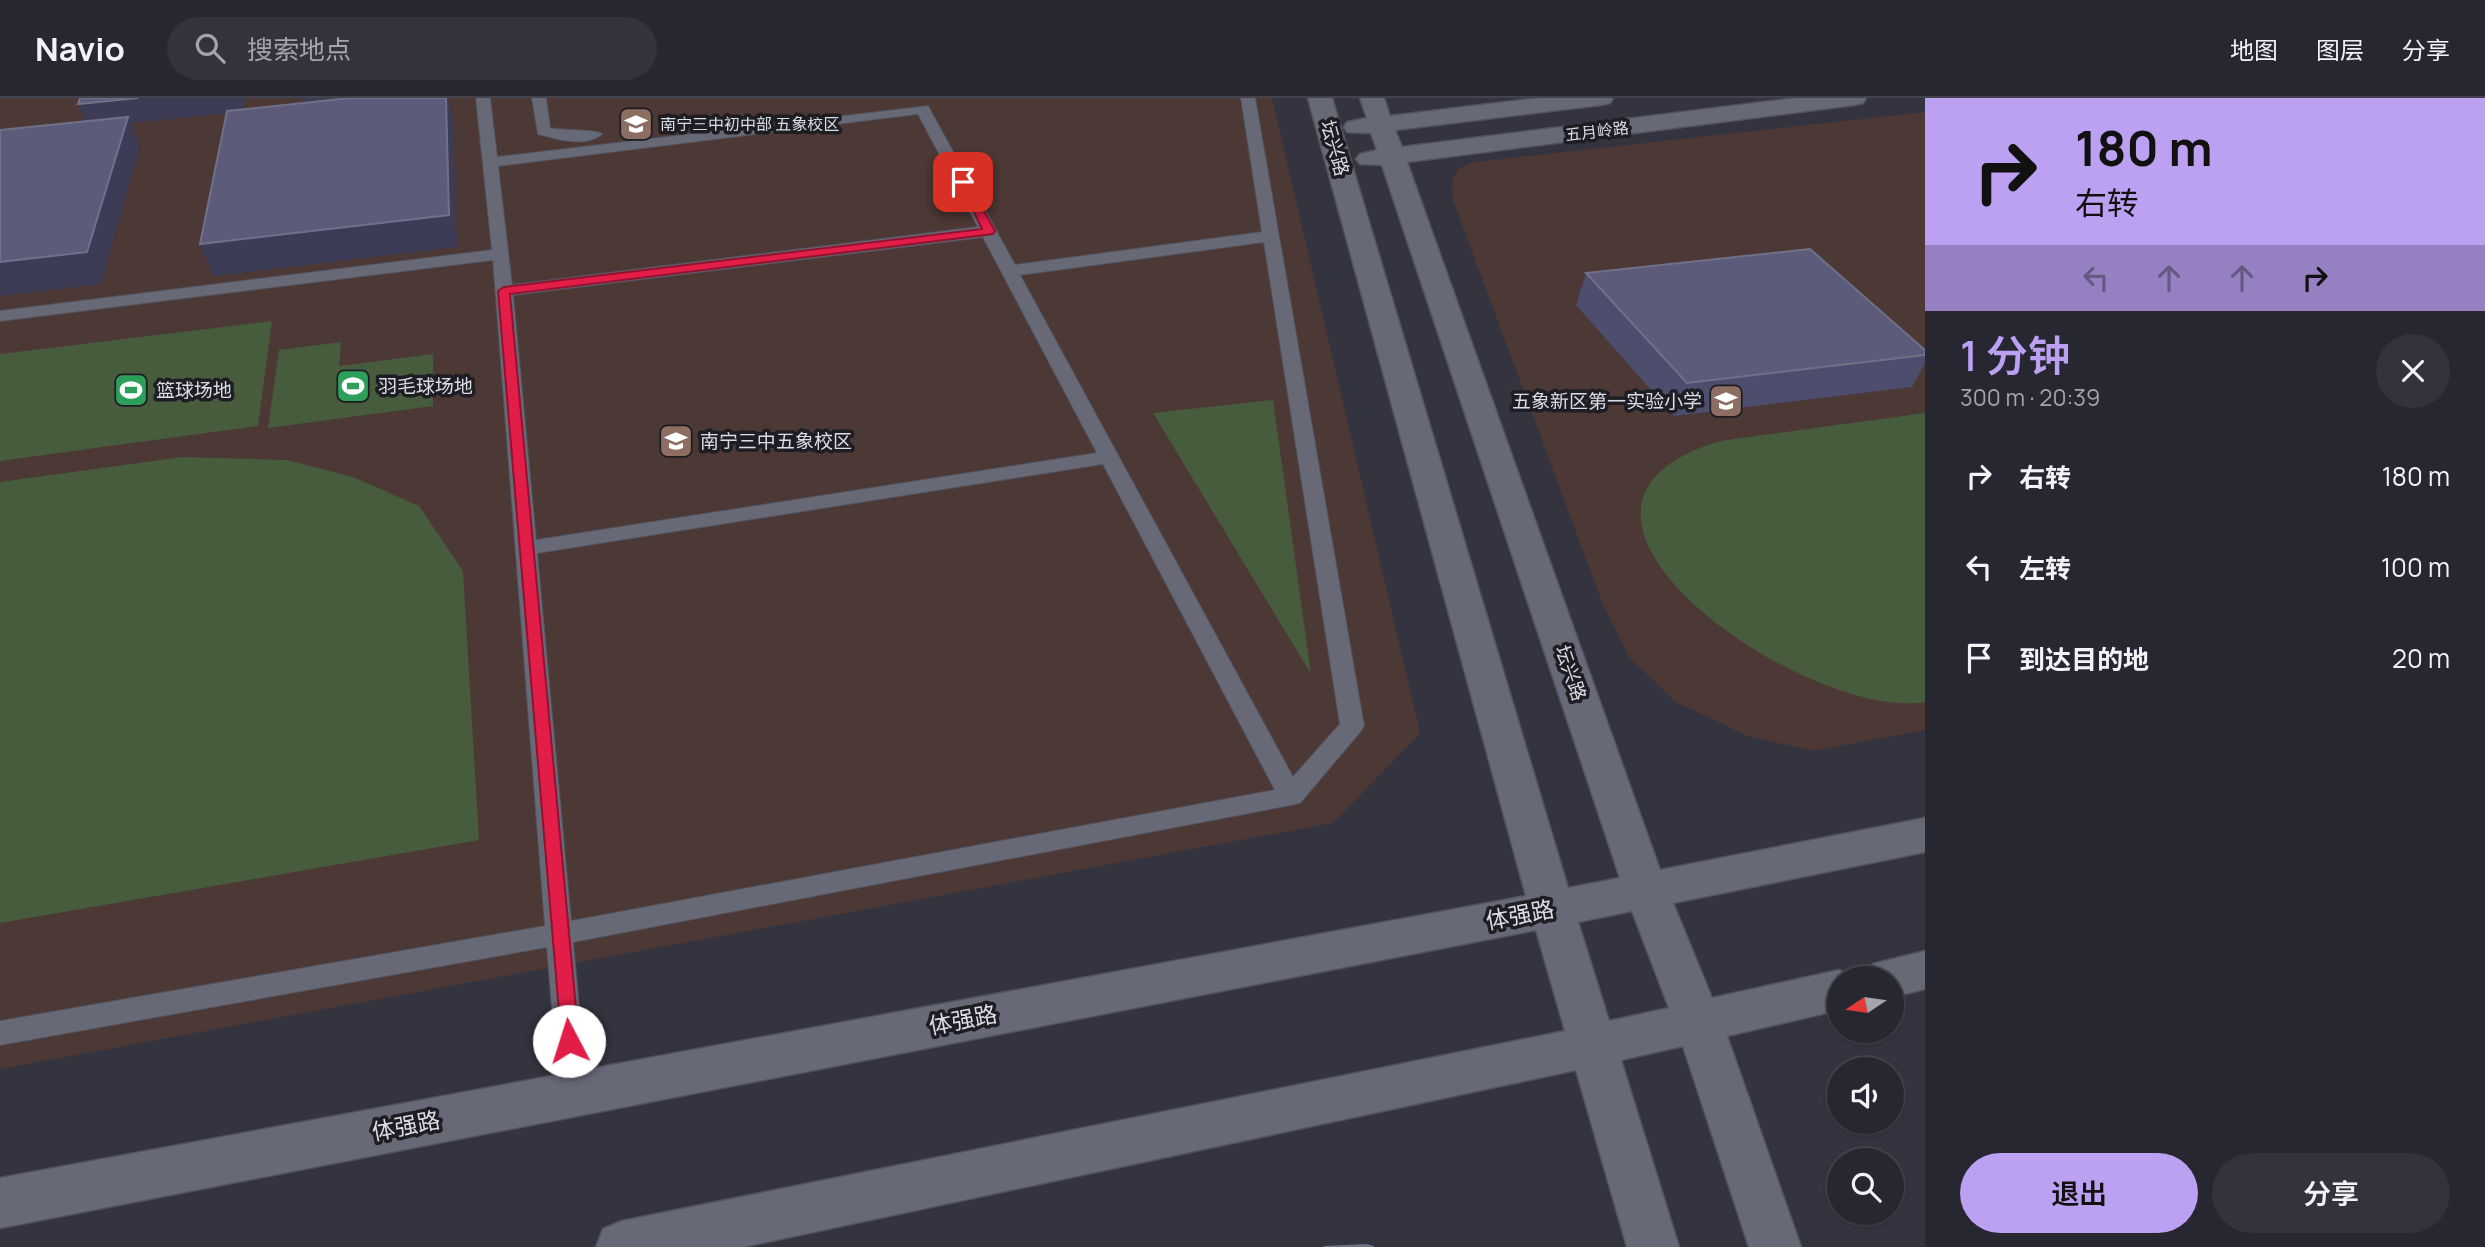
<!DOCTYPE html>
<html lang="zh">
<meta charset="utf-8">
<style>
body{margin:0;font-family:Manrope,"Noto Sans SC",sans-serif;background:#33333d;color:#f1f3f6;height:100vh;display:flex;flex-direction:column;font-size:26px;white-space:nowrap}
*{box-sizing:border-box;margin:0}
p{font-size:23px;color:#a4a5ab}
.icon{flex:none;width:38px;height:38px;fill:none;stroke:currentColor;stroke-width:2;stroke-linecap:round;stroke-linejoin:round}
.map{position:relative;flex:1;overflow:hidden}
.side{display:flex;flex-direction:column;background:#272731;width:560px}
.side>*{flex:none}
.guide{background:#bca0f2;color:#111;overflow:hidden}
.needle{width:46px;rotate:257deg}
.controls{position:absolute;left:1827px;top:868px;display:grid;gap:14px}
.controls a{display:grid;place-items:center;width:77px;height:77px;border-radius:50%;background:#272731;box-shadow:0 2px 5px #0004,0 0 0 2px #43444d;font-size:35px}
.pin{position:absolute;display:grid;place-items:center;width:60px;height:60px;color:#fff;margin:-30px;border-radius:14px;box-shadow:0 4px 10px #0006}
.me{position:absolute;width:77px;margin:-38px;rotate:355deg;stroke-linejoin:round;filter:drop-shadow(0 0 5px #0008)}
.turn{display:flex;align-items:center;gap:24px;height:147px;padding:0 35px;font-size:32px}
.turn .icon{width:91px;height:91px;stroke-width:2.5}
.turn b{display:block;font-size:49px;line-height:60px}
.lanes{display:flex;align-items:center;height:66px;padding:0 35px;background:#0003;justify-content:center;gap:35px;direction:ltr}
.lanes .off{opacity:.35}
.round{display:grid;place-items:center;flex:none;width:74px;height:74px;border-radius:37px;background:#33333d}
.headline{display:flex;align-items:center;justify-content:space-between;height:119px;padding:0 35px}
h1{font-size:42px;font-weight:600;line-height:52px;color:#bca0f2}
.action{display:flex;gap:14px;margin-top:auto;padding:14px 35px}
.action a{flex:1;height:80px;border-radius:42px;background:#bca0f2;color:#111;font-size:28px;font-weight:600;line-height:80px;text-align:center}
.action a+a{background:#33333d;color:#f1f3f6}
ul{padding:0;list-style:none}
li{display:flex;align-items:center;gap:21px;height:91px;padding:0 35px}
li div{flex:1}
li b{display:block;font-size:26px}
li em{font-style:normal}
header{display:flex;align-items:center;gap:42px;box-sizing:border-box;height:98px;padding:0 35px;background:#272731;border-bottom:2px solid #43444d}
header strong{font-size:33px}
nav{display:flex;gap:38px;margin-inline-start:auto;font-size:24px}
.search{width:490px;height:63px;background:#33333d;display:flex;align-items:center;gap:18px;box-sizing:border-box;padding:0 24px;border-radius:38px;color:#a4a5ab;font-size:26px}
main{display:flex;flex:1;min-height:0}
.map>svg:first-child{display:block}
</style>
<header>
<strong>Navio</strong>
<div class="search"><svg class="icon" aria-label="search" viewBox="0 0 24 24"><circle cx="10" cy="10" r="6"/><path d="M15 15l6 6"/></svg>搜索地点</div>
<nav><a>地图</a><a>图层</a><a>分享</a></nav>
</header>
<main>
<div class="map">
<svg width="1925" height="1149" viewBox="0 0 1925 1149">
<rect width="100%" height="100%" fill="#343441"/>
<path fill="#4c3835" d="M0 0H1272L1420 635 1333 725 0 971Z
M1925 14V632L1813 653 1748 638 1676 604 1630 560 1602 504 1453 102 1452 82 1459 70 1475 64Z"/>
<path fill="#475b3d" d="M272 223 258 328 0 363V256Z
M341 244 339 268 433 256V308L268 330 279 252Z
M1273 302 1311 576 1153 315Z
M1925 315V604C1808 625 1495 410 1720 343Z
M182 359 287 362 353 379 419 408 463 473 479 742 0 825V384Z"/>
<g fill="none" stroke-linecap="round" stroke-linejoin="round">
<g stroke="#52525d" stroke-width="2">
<path id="lane" d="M476 0H490L497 59 928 8 1015 167 1262 134 1241 0H1255L1364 628 1360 634 1300 705 1291 707 573 844 587 996 583 1005 573 1009 563 1005 559 996 547 849 0 947V923L545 828 493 162 0 223V213L492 152ZM918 16 978 129 512 187 498 68ZM983 139 1097 355 536 442 513 197ZM1264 144 1340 626 1293 679 1020 177ZM1103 366 1275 692 571 823 537 455Z
M532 0H546L550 30C563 33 596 31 602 36 586 50 557 41 538 36Z"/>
</g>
<g stroke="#52525d" stroke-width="3">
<path id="secondary" d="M1308 0H1332L1568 790 1620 780 1382 67 1360 66 1356 61 1360 56 1377 52 1371 35 1347 34 1344 29 1347 24 1367 20 1360 0H1384L1390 18 1539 0H1613L1610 5 1601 7 1395 32 1402 49 1796 0H1866L1863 5 1854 7 1407 64 1660 772 1925 720V754L1673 805 1712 900 1839 872 1857 880H1839V912L1727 938 1801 1149H1749L1683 948 1621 962 1679 1149H1627L1576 972 743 1149H596L603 1131 622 1123 1565 933 1536 832 0 1130V1080L1526 798ZM1632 813 1669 910 1609 923 1578 824Z
M1925 853V891L1892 899V880H1866L1873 866Z"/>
</g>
<use href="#lane" fill="#686977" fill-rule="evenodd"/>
<use href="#secondary" fill="#686977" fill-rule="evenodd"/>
</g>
<path fill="#4d4d6d" d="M1586 175 1925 252V265L1912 289 1674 318 1576 207Z"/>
<path fill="#3c3c56" d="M138 0H245L242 14 131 25 140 49 101 186 0 198V164L88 30 78 6Z
M302 0H356L304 6Z
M446 0H448L453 20 457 149 213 178 200 146Z"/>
<path fill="#5c5c7a" stroke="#70708a" stroke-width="2" d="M80 0H138L78 6Z
M350 0H446L449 117 200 146 227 13Z
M128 19 87 154 0 164V32Z
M1810 151 1925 252V257L1687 285 1586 175Z
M1366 1147 1374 1149H1324Z"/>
<path fill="#e11d48" stroke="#92132f" stroke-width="2" d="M959 82 968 84 995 133 993 136 510 196 579 943 576 949 569 951 562 949 498 193 504 189 982 131Z"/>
<defs>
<g id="school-square" transform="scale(1.75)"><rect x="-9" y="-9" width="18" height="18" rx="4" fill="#8d6e63" stroke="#1d1d23"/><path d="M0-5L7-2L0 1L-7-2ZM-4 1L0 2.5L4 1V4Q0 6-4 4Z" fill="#fff"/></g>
<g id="stadium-square" transform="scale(1.75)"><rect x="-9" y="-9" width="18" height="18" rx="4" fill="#2e9e5b" stroke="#1d1d23"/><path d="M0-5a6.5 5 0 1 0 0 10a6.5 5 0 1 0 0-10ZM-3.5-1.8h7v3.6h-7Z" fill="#fff"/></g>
</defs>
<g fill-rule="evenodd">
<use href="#school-square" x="636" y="26"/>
<use href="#stadium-square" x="353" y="288"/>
<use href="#stadium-square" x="131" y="292"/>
<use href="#school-square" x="1726" y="303"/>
<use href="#school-square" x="676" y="343"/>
</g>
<g text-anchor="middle" stroke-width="7" stroke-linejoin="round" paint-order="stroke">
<g font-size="16" fill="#dcdce4" stroke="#1d1d23" text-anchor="start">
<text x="660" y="32">南宁三中初中部 五象校区</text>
</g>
<g font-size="16" fill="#dcdce4" stroke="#1d1d23">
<text transform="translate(1597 33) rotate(-7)" y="6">五月岭路</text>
</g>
<g font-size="19" fill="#dcdce4" stroke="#1d1d23">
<text transform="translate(1335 50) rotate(74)" y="7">坛兴路</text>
<text transform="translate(1571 575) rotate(71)" y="7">坛兴路</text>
</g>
<g font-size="19" fill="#dcdce4" stroke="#1d1d23" text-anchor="start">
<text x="378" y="295">羽毛球场地</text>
<text x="156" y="299">篮球场地</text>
<text x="1702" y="310" text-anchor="end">五象新区第一实验小学</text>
<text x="700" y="350">南宁三中五象校区</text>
</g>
<g font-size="23" fill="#dcdce4" stroke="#1d1d23">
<text transform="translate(1520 817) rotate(-11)" y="8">体强路</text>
<text transform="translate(963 922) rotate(-11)" y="8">体强路</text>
<text transform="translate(406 1028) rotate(-11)" y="8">体强路</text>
</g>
</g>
</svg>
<div class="controls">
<a><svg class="needle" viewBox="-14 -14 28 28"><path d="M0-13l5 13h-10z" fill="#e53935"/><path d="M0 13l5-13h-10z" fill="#a4a5ab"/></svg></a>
<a><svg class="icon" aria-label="sound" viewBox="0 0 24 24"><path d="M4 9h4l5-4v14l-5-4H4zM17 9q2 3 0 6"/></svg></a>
<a><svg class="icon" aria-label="search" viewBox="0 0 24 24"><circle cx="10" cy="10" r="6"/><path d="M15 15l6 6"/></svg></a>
</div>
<div class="pin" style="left:963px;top:84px;background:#d93025"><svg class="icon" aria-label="arrive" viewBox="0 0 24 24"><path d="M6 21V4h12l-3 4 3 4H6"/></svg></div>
<svg class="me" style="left:569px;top:943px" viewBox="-20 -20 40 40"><circle r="19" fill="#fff"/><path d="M0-13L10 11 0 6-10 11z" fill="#e11d48"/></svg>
</div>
<section class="side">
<div class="guide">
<div class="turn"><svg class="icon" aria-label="right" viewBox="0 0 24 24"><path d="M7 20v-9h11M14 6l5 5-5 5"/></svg><div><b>180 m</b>右转</div></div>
<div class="lanes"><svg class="icon off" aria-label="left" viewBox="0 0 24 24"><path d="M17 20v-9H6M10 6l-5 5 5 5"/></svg><svg class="icon off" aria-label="ahead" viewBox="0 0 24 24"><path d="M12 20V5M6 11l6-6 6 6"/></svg><svg class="icon off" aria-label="ahead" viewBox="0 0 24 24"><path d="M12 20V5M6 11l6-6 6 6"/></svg><svg class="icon" aria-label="right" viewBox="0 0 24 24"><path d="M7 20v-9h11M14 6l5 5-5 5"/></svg></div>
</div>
<div class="headline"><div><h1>1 分钟</h1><p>300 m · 20:39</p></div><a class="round"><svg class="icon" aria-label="close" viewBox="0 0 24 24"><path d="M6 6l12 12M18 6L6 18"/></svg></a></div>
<ul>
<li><svg class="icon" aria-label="right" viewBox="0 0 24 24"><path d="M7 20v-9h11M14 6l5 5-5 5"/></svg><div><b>右转</b></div><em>180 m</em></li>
<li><svg class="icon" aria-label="left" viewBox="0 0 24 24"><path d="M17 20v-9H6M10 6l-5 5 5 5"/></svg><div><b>左转</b></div><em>100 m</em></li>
<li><svg class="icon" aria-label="arrive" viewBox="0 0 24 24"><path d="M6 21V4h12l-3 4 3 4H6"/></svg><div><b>到达目的地</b></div><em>20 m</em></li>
</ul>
<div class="action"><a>退出</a><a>分享</a></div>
</section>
</main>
